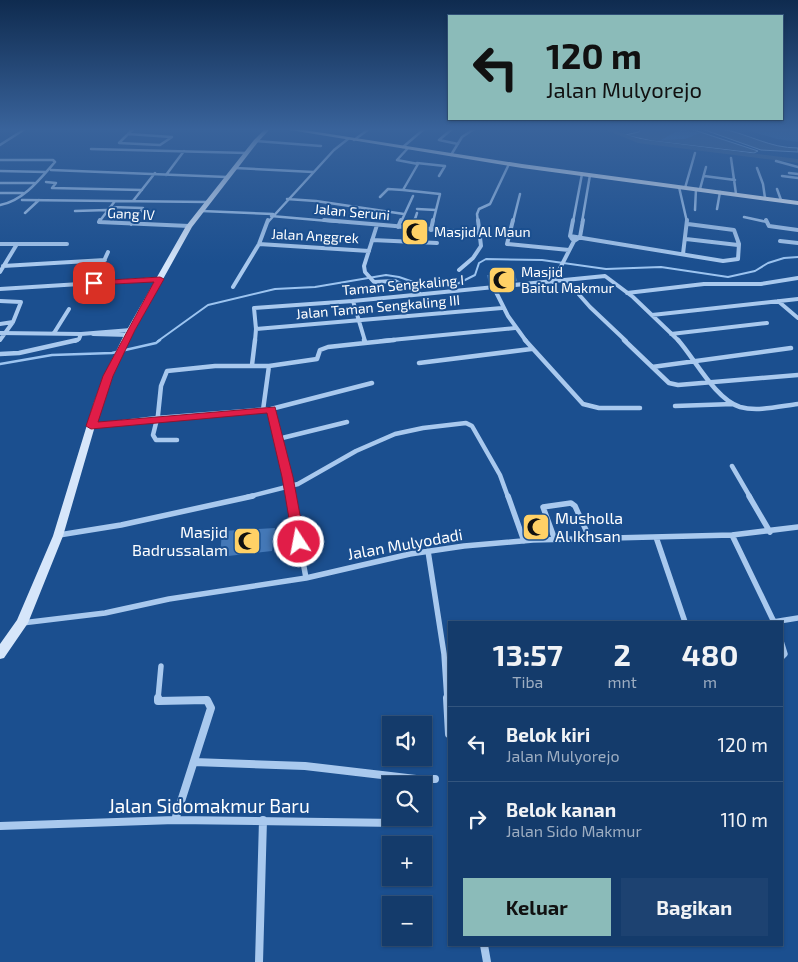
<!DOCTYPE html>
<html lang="id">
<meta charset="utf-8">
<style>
body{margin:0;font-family:"Exo 2",sans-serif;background:#1d4271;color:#f1f3f6;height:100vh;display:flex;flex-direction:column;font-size:19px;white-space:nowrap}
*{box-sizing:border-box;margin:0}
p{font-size:16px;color:#9dadc1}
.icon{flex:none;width:28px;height:28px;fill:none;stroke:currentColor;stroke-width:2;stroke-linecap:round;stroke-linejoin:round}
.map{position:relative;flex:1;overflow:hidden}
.sheet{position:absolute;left:448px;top:621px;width:335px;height:325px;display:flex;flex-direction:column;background:#143b6b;border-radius:0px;box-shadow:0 1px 4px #0004,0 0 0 1px #33557e}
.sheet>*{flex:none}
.banner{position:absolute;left:448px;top:15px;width:335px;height:105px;border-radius:0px;box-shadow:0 1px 4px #0004,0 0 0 1px #33557e;background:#8bbbb9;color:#111;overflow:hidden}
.fabs{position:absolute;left:382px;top:716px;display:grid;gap:10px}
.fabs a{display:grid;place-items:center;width:50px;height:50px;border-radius:0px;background:#143b6b;box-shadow:0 1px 4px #0004,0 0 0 1px #33557e;font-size:25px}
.pin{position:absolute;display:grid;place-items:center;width:42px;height:42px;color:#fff;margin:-21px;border-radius:10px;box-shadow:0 2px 8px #0006}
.me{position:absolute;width:55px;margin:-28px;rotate:349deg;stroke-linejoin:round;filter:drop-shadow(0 0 4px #0008)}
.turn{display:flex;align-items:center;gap:18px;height:105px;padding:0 15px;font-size:22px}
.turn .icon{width:65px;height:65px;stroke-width:2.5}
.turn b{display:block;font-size:35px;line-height:42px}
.eta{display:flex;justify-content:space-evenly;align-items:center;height:85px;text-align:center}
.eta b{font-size:30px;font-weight:700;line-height:35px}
.cta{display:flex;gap:10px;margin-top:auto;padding:10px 15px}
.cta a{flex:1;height:58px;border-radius:0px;background:#8bbbb9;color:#111;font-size:20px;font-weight:700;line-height:58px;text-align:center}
.cta a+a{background:#1d4271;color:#f1f3f6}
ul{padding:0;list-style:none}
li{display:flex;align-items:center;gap:15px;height:75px;padding:0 15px;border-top:1px solid #33557e}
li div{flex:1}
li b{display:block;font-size:19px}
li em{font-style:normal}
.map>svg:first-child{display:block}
</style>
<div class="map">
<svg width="798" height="962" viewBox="0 0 798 962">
<rect width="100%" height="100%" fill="#1b4f8f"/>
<path fill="#2e69ad" d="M743 129H795L798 132V142L777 139Z"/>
<path fill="#3c6290" stroke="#9cc4f0" d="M640 129H691L758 151 754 153 652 141 625 135 639 132Z
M702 129C708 129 715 128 722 129 749 134 769 148 798 148V152L761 150Z"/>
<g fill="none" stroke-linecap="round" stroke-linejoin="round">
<path stroke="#9cc4f0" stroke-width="2" d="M158 341 208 305 275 289 315 287 386 275 399 277 431 288 455 285 475 275 479 263 486 259 542 260 606 269 661 267 728 277 755 271 768 263 784 258 798 257"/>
<path stroke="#9cc4f0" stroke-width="2.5" d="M0 364 52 355 112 353 156 343 160 340"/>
<path fill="#3c6290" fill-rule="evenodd" d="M603 129H611L639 139 798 159V163L638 143Z"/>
</g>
<path fill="#4478b7" d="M679 130H684L700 133 685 139 661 140Z
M494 269 514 270 517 281 489 284 487 275H493Z
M525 518 542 519 547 535H529Z
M275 528 272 551 220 557 222 531Z"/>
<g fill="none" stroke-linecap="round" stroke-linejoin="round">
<path stroke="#a9c9ee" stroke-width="2.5" d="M452 129 439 140 458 144
M128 134 172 137 160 145 119 143 133 129
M354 140 369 129
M256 141 321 146
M0 145 25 129
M403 147 424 129
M408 148 397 160 418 164 403 190 440 194 433 222
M91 149 247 153
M451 155 462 137 474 129
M731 158 736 194
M0 160H53L55 162C40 179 23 201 0 205
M776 161 798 167
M417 163 445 166 439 176
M235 168 313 172
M757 168 763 184 765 198
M51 170 227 177
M0 171 46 172
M789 173 798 174
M166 175 184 151
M704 176 735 180
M782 176 798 178
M46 182 56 183 52 188 142 190
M0 183H34
M679 187 687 222
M685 188 695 153
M700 189 706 167
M777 189 781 200
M0 193H23
M380 197 388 189 403 190
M287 199 316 201 404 214
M22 200 209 202
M133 201 155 173
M110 207 143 208 133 222
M417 209 436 210
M717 209 720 192
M695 210 696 189
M75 211 107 210
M202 211 273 214
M25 213 39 200
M271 216 340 222
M744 217 767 222
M99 222 115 201
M268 222 334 150 348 139
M401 222 413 196
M414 222 417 213
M478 222 477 214 479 209 490 204 509 164
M513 222 520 194
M573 222 582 174
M582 222 590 175"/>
<path stroke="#a9c9ee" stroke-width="4" d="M100 220 99 222 189 226
M324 220 478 233
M513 220 507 244 569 250
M766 220 769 226 798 230
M131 224 134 220
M377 225 364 266 365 272 374 282 395 281 420 294
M398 227 401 220
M412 228 415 220
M431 230 433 220
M570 236 723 261 738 259 739 244 734 230 688 224
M572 239 570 236 573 220
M686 239 738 245
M372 240 437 243
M780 241 798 243
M0 244H17
M259 244 369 251
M683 254 687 220
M3 266 105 260
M459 270 473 258 481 246 478 220
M0 272 17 244H67
M567 281 590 307 626 341
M553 282 574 241 580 237 583 220
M94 283 108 252
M233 287 259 244 268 220
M494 288 508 316 526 341
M0 289 160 279
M627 293 704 284H761L798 278
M0 301 21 302 13 322 0 340
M353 301 365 341
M778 301 798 318
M652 315 798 299
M0 324 13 322
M256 329 502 308
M0 333 81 334 131 330
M54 333 69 309
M93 334 128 335
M671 334 767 323
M75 341 79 339 81 334
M255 341 256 329 254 308 353 301 605 276 633 297 679 341
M381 341 515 328"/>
<path stroke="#a9c9ee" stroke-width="4.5" d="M364 340 365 343 394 340
M525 340 583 404 599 408H640
M624 340 669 383 678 385 798 375
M678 340C695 359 715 399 740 407 758 412 781 406 798 404
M0 354 19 353 77 340
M419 363 531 349
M252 365 255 340
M652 367 791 348
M675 406 733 404
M271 409 291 497
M263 410 269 366
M91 426 157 418 271 409 372 383
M278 439 347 422
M177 440H156L153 435 158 415 161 386 167 371 215 366H269L317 359 320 350 328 347 365 343
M732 466 750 497
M247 497 298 484 356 451 395 434 423 428 466 423 472 426 500 475 508 497"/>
<path stroke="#a9c9ee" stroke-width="5.5" d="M291 496 306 578
M508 496 524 541
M749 496 770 532
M59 535 121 525 253 496
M732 535 774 622
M656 537 685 622
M555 540 543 507 571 503 575 506 590 539
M428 551 444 654 447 699
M773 622 798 618
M22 623 105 613 169 599 306 578 410 554 464 546 533 540 732 535 798 527
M781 641 785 654 781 658
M158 699 161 666"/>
<path stroke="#a9c9ee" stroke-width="8" d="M158 698V701L207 700 211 708 175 820
M447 698 449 734
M194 762 305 766 416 779
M416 785V779H435
M0 826 175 820 397 823 418 818
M484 945 487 962
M259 962 263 820"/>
<path fill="#d6e6fa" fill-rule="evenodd" d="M265 129H270L258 142 192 227 132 335 112 376 102 402 63 536 28 623 4 658 0 659V644L17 620 53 536 94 402 104 376 124 335 186 226 254 140Z"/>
<path fill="#f0f6ff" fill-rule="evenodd" d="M284 129H298L522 164 798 201V205L522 168Z"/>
</g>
<linearGradient id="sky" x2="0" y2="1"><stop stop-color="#0f2b4f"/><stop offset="0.49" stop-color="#39639b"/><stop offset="1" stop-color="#39639b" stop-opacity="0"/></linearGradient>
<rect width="798" height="264" fill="url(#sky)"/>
<path fill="#e11d48" stroke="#92132f" d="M160 277 164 279 135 330 113 376 98 422 275 407 293 477 305 542 304 545H295L293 542 282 477 267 413 91 429 86 426 103 376 154 282 94 285 90 283 94 281Z"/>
<defs>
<g id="mosque-square" transform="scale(1.4375)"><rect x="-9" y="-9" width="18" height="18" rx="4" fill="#ffd166" stroke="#1b4f8f"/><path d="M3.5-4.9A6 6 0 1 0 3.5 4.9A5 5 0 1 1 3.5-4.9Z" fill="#111"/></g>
</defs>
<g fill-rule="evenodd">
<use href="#mosque-square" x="415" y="232"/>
<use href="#mosque-square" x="502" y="280"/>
<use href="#mosque-square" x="536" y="527"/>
<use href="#mosque-square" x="247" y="541"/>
</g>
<g text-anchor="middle" stroke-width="4" stroke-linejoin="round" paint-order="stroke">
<g font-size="14" fill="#fff" stroke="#1b4f8f">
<text transform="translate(352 212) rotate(5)" y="5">Jalan Seruni</text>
<text transform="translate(131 214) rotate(3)" y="5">Gang IV</text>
<text transform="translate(315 236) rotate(3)" y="5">Jalan Anggrek</text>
<text transform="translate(403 285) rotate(-5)" y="5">Taman Sengkaling I</text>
<text transform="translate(378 307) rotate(-5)" y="5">Jalan Taman Sengkaling III</text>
</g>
<g font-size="14" fill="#fff" stroke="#1b4f8f" text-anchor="start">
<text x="434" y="237">Masjid Al Maun</text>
<text x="521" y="277">Masjid<tspan x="521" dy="16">Baitul Makmur</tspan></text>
</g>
<g font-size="16" fill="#fff" stroke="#1b4f8f" text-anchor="start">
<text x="555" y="524">Musholla<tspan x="555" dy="18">Al Ikhsan</tspan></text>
<text x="228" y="538" text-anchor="end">Masjid<tspan x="228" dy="18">Badrussalam</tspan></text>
</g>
<g font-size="16" fill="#fff" stroke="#1b4f8f">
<text transform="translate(405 544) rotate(-10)" y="6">Jalan Mulyodadi</text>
</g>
<g font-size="19" fill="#fff" stroke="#1b4f8f">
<text x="209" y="813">Jalan Sidomakmur Baru</text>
</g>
</g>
</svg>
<div class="fabs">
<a><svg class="icon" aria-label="sound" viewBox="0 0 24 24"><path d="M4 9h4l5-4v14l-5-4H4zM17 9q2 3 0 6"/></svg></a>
<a><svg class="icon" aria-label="search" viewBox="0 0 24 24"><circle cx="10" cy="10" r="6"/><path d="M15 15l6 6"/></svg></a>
<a>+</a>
<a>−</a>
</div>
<div class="pin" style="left:94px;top:283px;background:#d93025"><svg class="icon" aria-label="arrive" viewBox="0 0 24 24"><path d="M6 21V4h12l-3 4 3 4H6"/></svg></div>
<svg class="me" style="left:299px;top:542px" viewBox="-20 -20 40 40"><circle r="17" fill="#e11d48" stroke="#fff" stroke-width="3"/><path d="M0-11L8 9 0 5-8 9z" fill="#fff"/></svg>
<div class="banner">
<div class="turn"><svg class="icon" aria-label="left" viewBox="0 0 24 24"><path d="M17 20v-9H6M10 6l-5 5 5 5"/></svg><div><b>120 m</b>Jalan Mulyorejo</div></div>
</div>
<section class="sheet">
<div class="eta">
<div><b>13:57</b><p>Tiba</p></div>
<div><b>2</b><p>mnt</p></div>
<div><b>480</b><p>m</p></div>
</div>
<ul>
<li><svg class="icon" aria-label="left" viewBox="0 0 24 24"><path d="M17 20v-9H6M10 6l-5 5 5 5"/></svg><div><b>Belok kiri</b><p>Jalan Mulyorejo</p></div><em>120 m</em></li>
<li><svg class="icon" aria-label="right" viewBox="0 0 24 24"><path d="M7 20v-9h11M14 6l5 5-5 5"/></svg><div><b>Belok kanan</b><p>Jalan Sido Makmur</p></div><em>110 m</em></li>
</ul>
<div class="cta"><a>Keluar</a><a>Bagikan</a></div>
</section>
</div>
